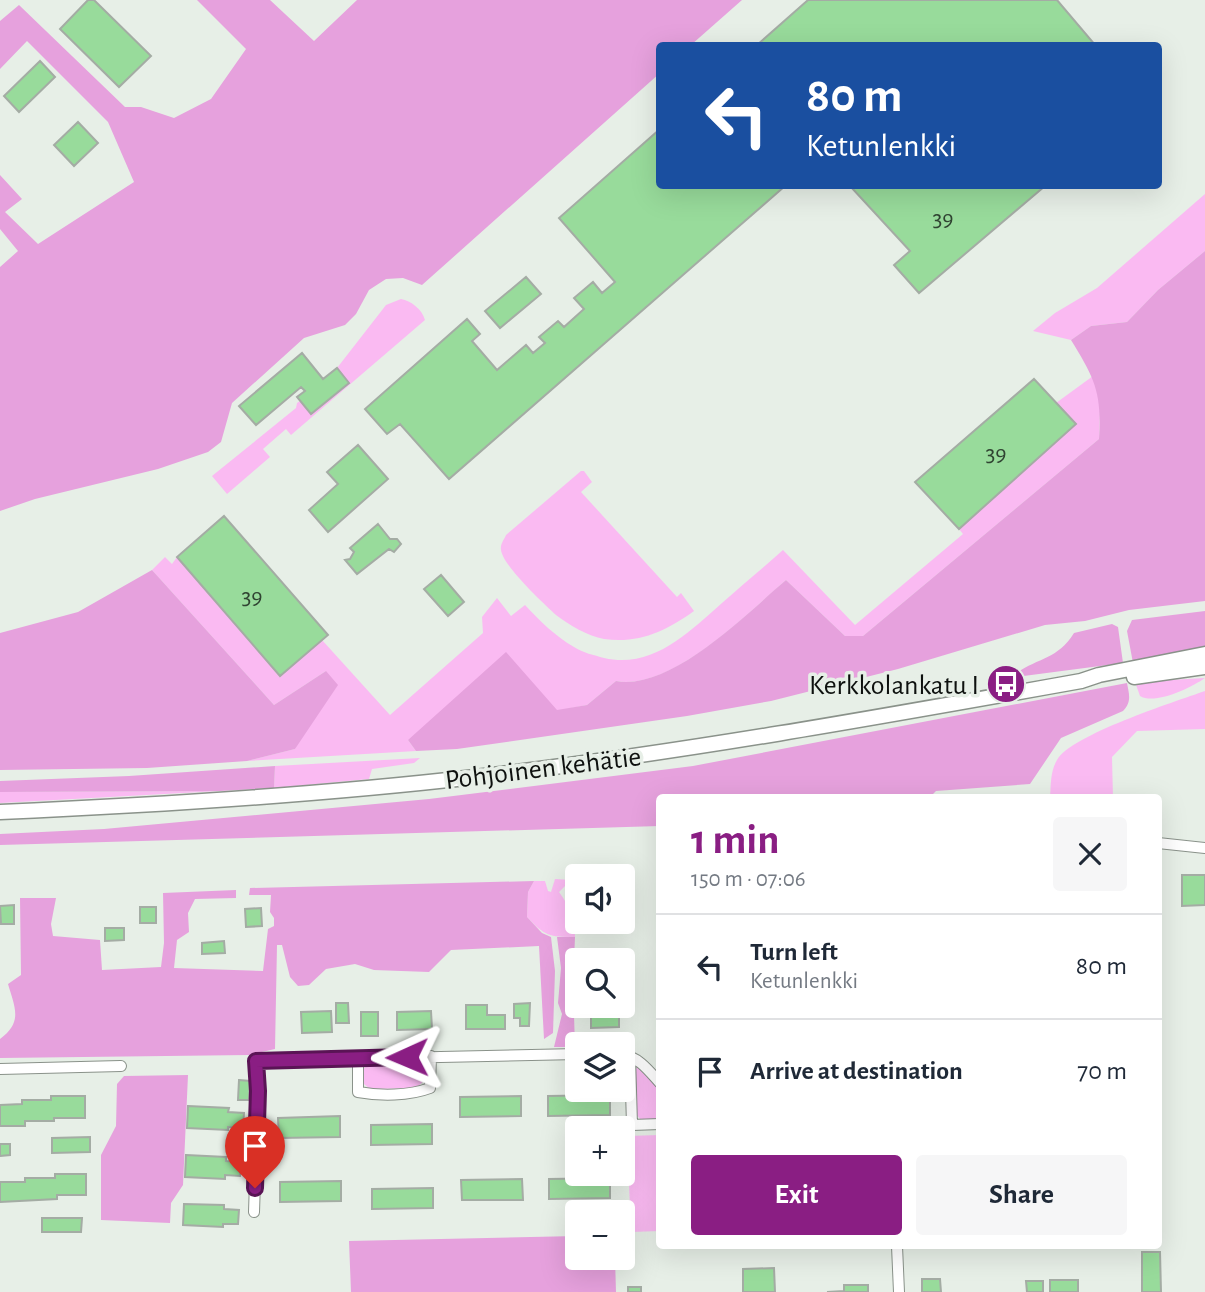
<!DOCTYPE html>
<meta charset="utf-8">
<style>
body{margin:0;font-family:"Alegreya Sans",sans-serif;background:#f6f6f7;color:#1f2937;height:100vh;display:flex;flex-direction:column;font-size:26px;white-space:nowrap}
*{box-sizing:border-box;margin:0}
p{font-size:23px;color:#747a83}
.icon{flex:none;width:38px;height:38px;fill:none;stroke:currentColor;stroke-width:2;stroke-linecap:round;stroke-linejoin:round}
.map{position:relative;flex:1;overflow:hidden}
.panel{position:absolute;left:656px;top:794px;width:506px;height:455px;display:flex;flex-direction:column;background:#fff;border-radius:7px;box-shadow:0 7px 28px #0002}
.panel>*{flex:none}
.banner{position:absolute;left:656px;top:42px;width:506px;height:147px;border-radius:7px;box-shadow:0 7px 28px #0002;background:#1a4fa0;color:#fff;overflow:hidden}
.tools{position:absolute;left:565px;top:864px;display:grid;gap:14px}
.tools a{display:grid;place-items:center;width:70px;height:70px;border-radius:7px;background:#fff;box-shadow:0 7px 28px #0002;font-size:35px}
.pin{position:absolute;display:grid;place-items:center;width:60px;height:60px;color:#fff;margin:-72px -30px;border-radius:50% 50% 50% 0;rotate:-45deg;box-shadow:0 0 7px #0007}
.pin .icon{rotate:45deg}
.me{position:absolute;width:77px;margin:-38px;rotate:269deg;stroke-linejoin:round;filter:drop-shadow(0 0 5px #0008)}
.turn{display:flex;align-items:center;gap:24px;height:147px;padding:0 35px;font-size:32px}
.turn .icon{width:91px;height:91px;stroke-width:2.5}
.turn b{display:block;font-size:49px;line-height:60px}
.round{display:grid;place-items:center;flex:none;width:74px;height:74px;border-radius:7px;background:#f6f6f7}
.head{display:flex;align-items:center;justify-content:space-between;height:119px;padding:0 35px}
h1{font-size:42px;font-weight:700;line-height:52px;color:#8a1e83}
.primary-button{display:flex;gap:14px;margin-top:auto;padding:14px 35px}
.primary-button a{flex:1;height:80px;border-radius:7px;background:#8a1e83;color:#fff;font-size:28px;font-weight:700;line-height:80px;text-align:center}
.primary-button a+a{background:#f6f6f7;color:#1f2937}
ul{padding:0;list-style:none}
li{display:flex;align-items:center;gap:21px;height:105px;padding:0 35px;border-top:2px solid #e0e1e3}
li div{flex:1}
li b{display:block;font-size:26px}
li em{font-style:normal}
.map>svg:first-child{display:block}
</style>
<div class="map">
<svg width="1205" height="1292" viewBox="0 0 1205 1292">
<rect width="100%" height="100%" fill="#e7efe7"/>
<path fill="#fabaf2" d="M1205 194V251L1158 290 1127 322 1091 326 1071 340 1033 331 1055 313 1097 288Z
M401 299C411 301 422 309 425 320L291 435 286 429 263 449 270 457 227 494 212 476 296 408 297 403 300 401 312 414 349 383 337 368 386 305Z
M1093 376 1100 404 1099 439 863 636H845L786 580C746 614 672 691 616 681L587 705 408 740 416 751 247 761 295 749 326 671 274 705 152 570 165 557 172 564 177 557 280 676 322 640 390 715 483 633 482 617 497 598 511 616 525 605C540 621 555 636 574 647 583 653 594 655 604 658 653 669 688 633 722 603 742 585 763 568 783 550L855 625 963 534 959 529 1075 424 1056 403Z
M581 471H584L592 482 581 492 677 597 681 593 694 611C666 631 639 644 604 639 588 636 569 625 556 615 544 604 503 566 501 550 500 544 504 540 506 535Z
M1205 678C1191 688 1155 705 1140 696L1135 682Z
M1205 691V729L1137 731 1112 757 1113 798H1050C1051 785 1050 772 1057 760 1071 735 1174 702 1205 691Z
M420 758 414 763 372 769 369 779 274 788 275 766Z
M220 791 0 803V792Z
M555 879 571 880 559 892C570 907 575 918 575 937 549 937 545 936 527 917L528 892 534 881H545L548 891 551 892Z
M421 1062 426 1067 425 1080 416 1088 370 1089 364 1084 363 1069 371 1063Z
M637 1067 660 1090V1119L641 1120 636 1114 634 1072Z
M660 1135V1231L631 1232 627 1136Z"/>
<path fill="#e6a1dd" d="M197 0H270L314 41 357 0H742L691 45 660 46V73L422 285 403 278 386 279 369 290 356 314 345 325 304 338 232 403 221 442 208 452 158 469 35 499 0 511V267L18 251 0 229V175L22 199 5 212 38 244 134 182 108 122 27 41 0 69V21L19 5 125 107H141L174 118 211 99 246 49Z
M1205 251V601L1129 610 1085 621 1045 625 898 669 771 701 687 716 457 749 416 751 408 740 506 652 557 710 587 705 616 681C671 691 746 614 786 580L845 636H863L1099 439C1102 393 1095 379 1071 340L1091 326 1127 322 1158 290Z
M152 570 274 705 326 671 338 685 295 749 247 761 147 768 0 770V633L78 612Z
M1205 611V647L1133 663 1127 631 1132 620Z
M1112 624 1118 627 1123 663 1016 677 1015 674C1039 657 1057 660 1074 633Z
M1127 683C1129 694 1132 702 1123 711L1061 738 1030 784 936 791 929 798H660V826L0 845V834L104 829 429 799 693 766Z
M275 766 274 788 220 791 0 792V781L129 776Z
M534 881 528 892 527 917 542 933 551 937 555 971 553 1033 544 1039 539 946 451 950 429 972 374 970 355 964 326 969 309 985 298 986 290 977 282 945H277L275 1049 249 1055 0 1058V1039C23 1022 15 1008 8 984L21 975 20 898H56L51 924 53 936 100 940 102 970 161 967 164 943 163 893 236 890V898L195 899 188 913 189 932 177 940 174 968 263 971 268 929 274 926V918L270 912 271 895H249L250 888Z
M557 937H575L573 983 575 1047H554L562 1014 558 1003 561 968Z
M188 1075 183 1185 171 1203 170 1223 101 1220V1155L116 1126 117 1084 124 1076Z
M577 1236 578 1258H615L616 1292H351L349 1241Z"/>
<path fill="#98db9b" stroke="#a4aca4" stroke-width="2" d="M88 0H94L151 56 119 87 60 29Z
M808 0H1057L1096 46H756Z
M40 61 55 77 19 112 4 96Z
M78 122 98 143 74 166 54 145Z
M660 129V186H785L449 479 400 424 387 434 365 409 467 319 480 334 472 341 497 370 526 345 533 353 545 343 539 337 558 321 564 327 584 309 574 298 593 282 602 293 615 282 559 218Z
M850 186H1045L919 293 894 265 910 251Z
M526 277 541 294 500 328 485 311Z
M302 353 323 379 337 368 349 383 311 414 297 397 305 391 301 387 256 425 239 406Z
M1034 379 1076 424 959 529 915 482Z
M358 445 388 479 328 532 309 510 338 484 327 472Z
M224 516 328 635 280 676 177 557Z
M378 524 390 539H397L401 544 394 552 389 549 357 574 345 560 350 559 354 552 350 548Z
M441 575 464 602 448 616 424 589Z
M1182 875H1205V905L1182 906Z
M14 905V924H1L0 906Z
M140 907H156V923H140Z
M261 908 262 926 246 927 245 909Z
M105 928H124V940L105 941Z
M224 941 225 953 202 954V943Z
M336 1003H348L349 1023H336Z
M530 1003 529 1026H520V1018H514V1004Z
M466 1005H487V1015H505V1029H466Z
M619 1008V1027L591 1028V1009Z
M331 1011 332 1032 302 1033 301 1012Z
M431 1011 432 1029 397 1030V1012Z
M361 1012H378V1036H361Z
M239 1080 250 1081 249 1100H238Z
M610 1095V1115L548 1116V1096Z
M51 1096H85V1118H54V1121H25V1126H0V1105L22 1104V1100H51Z
M521 1096V1116L460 1117V1097Z
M188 1106 229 1108 228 1112 244 1113 243 1128 228 1127V1130L187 1128Z
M340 1116V1137L279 1138 278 1118Z
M432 1124V1144L371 1145V1125Z
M90 1137V1152L52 1153V1138Z
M0 1144H10V1155L0 1156Z
M186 1155 226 1157V1161L241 1162 240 1176 225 1175V1179L185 1177Z
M55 1174H86V1195H57V1199L0 1202V1182H25V1178H55Z
M610 1178V1198L549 1199V1179Z
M522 1179 523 1200H462L461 1180Z
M341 1181V1201L280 1202V1182Z
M433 1188V1208L372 1209V1189Z
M184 1204 224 1205V1209L239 1210 238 1224H223V1227L183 1225Z
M42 1218H82L81 1232H42Z
M1142 1252H1160L1161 1292H1142Z
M774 1268 775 1292H743V1269Z
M922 1279H940L941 1292H922Z
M1050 1280H1078V1292H1050Z
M1026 1281H1043V1292H1027Z
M844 1285H868V1292H827L844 1291Z
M628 1287H641V1292H628Z"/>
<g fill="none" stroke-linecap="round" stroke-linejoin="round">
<g stroke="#8a928a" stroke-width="12">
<path id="minor" d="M1158 843 1205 848
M623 1055C639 1057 649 1071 660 1083
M630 1056 632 1125 660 1124
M358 1058V1092C380 1096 409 1096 430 1088L431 1056
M0 1069 121 1066
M254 1212 258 1091 256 1061 578 1054
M897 1246 899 1292"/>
</g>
<g stroke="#8a928a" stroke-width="17">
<path id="secondary" d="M1134 677 1205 667
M0 812C159 805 318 795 475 777 679 753 880 717 1081 681L1099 675 1205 654"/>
</g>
<use href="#minor" stroke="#fff" stroke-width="10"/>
<use href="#secondary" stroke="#fff" stroke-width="14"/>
</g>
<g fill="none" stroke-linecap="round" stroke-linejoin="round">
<g stroke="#5a1455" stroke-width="18">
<path id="route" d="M255 1188 258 1091 256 1061 407 1057"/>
</g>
<use href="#route" stroke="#8a1e83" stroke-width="12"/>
</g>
<defs>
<g id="bus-disc" transform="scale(2.0125)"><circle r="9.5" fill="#8a1e83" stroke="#e7efe7"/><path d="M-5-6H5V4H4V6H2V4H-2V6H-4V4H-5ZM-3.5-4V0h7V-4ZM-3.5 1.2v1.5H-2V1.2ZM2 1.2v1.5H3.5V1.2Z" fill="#fff"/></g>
</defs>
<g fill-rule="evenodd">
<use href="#bus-disc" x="1006" y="684"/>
</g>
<g text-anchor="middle" stroke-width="7" stroke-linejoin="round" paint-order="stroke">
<g font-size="24" fill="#304432">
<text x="943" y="226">39</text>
<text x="996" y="461">39</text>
<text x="252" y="604">39</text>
</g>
<g font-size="28" fill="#0e110f" stroke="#e7efe7" text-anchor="end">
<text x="979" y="694">Kerkkolankatu I</text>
</g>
<g font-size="28" fill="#0e110f" stroke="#e7efe7">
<text transform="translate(543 767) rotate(-7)" y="10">Pohjoinen kehätie</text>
</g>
</g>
</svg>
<div class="tools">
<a><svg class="icon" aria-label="sound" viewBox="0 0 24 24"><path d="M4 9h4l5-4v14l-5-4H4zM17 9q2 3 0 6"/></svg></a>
<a><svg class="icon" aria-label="search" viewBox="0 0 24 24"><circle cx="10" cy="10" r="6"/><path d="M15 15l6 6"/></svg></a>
<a><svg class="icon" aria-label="layers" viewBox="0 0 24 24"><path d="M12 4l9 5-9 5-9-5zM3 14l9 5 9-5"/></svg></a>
<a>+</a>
<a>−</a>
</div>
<div class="pin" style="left:255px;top:1188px;background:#d93025"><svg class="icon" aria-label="arrive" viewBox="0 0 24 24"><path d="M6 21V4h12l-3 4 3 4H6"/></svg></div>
<svg class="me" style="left:407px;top:1057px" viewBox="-20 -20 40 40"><path d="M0-17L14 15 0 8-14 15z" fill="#8a1e83" stroke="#fff" stroke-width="4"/></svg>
<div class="banner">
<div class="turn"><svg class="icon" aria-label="left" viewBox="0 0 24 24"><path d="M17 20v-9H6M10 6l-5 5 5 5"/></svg><div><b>80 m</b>Ketunlenkki</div></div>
</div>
<section class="panel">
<div class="head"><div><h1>1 min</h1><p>150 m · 07:06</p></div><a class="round"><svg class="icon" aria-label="close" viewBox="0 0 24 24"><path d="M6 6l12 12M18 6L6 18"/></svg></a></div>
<ul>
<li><svg class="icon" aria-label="left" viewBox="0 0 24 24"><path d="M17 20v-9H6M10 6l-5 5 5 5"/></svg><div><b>Turn left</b><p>Ketunlenkki</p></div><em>80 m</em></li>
<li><svg class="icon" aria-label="arrive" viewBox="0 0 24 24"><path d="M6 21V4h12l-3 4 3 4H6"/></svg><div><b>Arrive at destination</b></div><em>70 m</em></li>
</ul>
<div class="primary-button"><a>Exit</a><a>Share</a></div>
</section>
</div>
